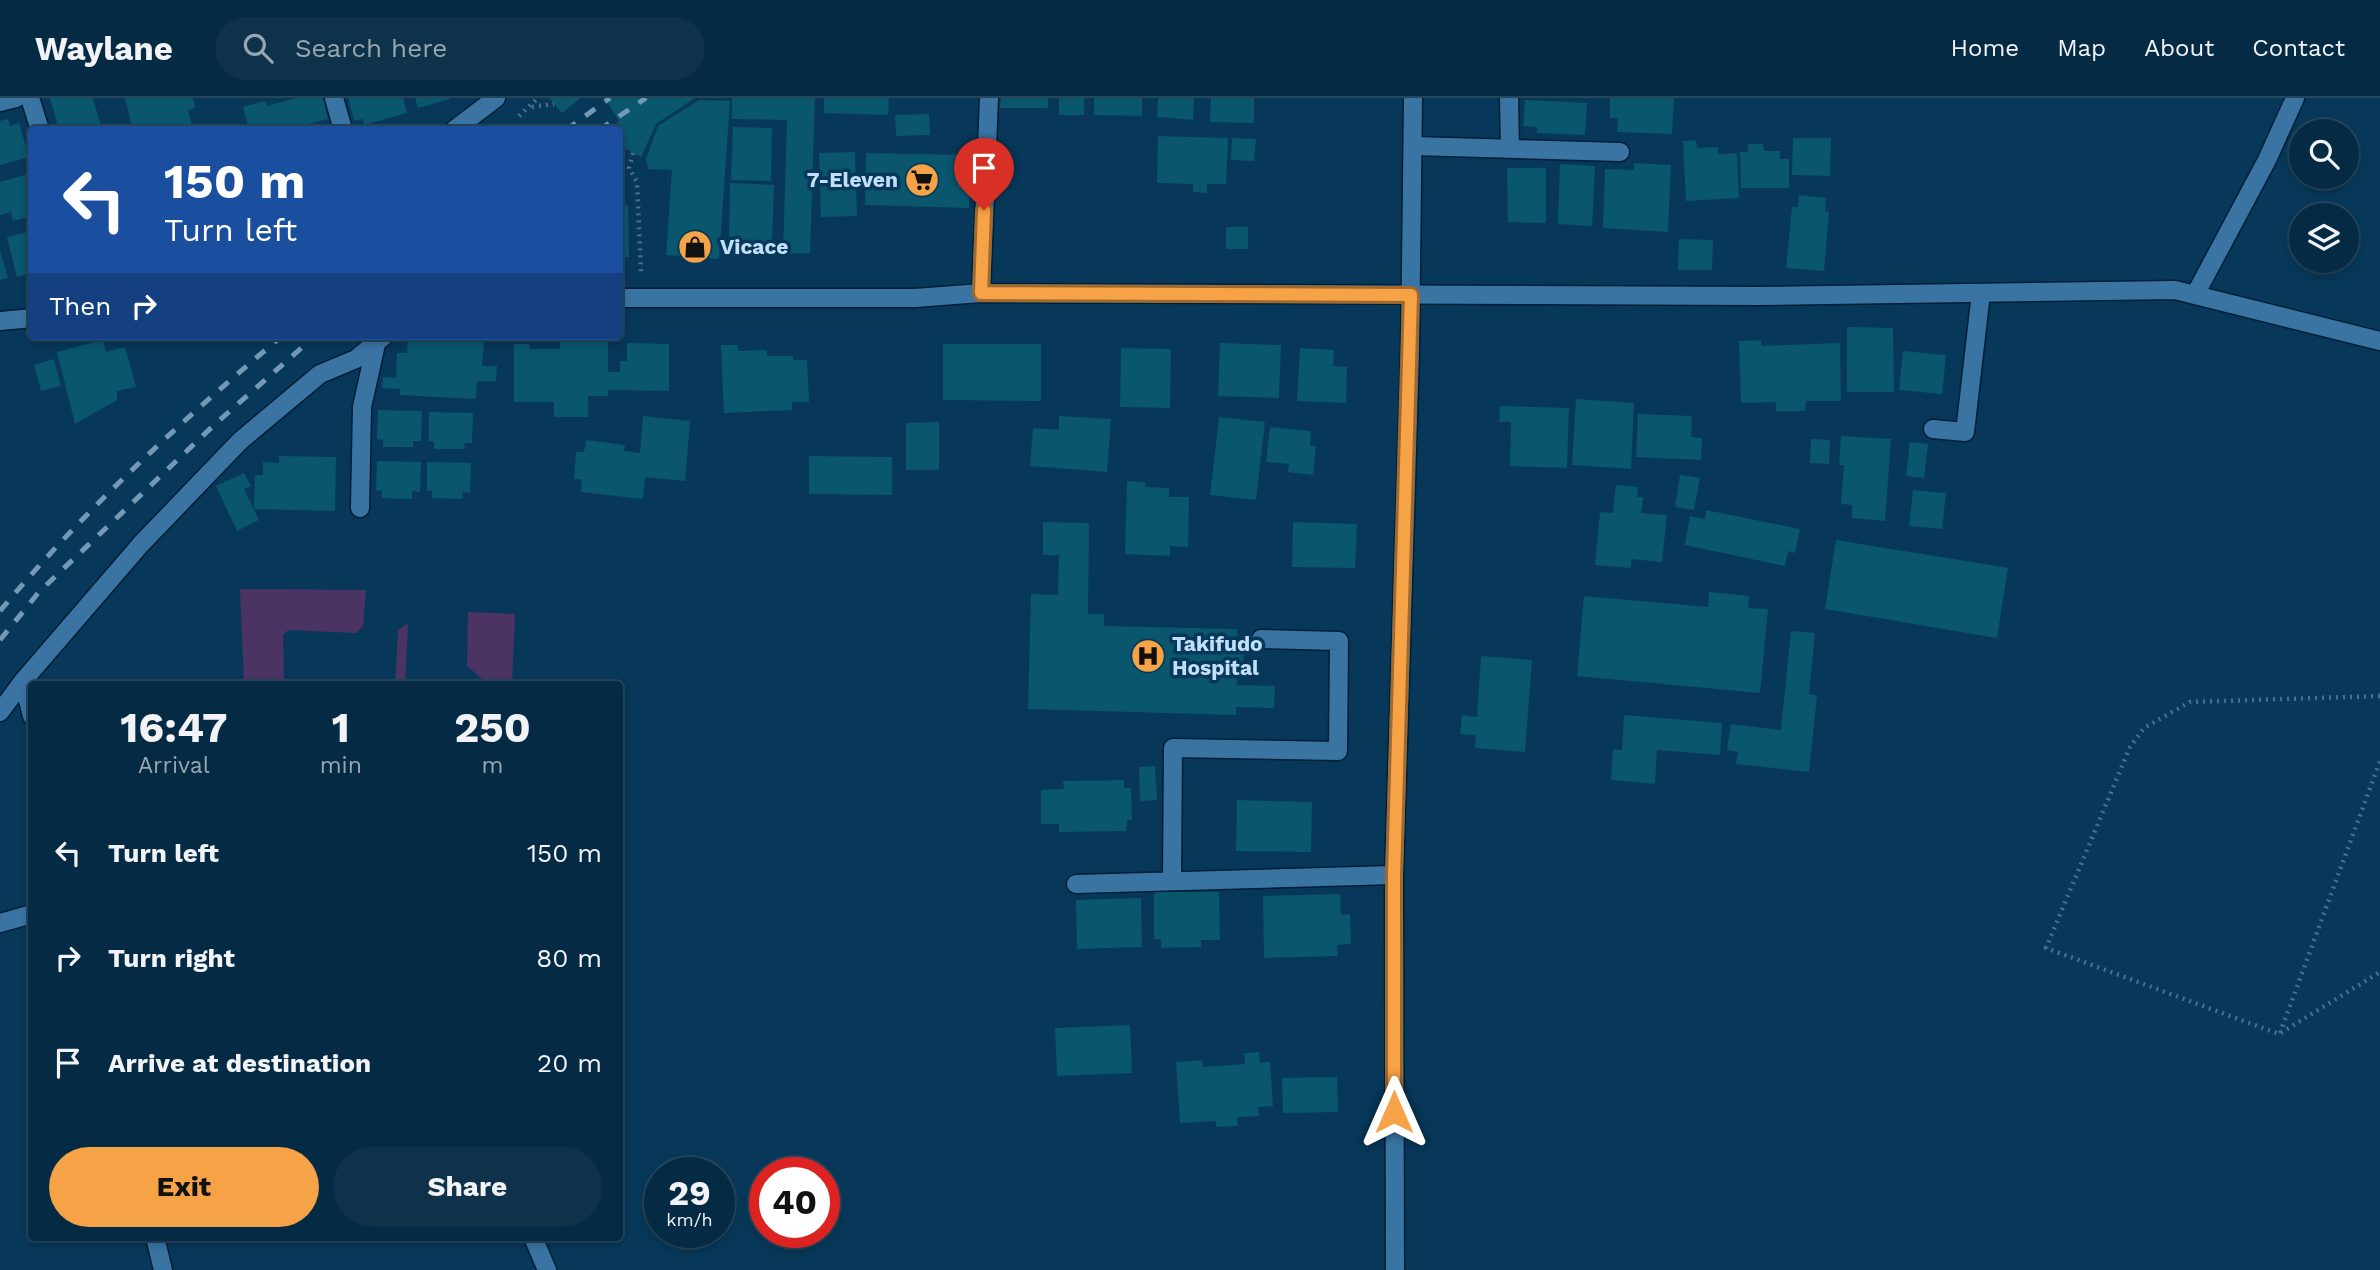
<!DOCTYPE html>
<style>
body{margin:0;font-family:"Work Sans",sans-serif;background:#0e324a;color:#f1f3f6;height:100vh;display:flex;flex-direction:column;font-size:26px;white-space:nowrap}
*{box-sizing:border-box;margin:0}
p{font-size:23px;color:#97a7b2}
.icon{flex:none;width:38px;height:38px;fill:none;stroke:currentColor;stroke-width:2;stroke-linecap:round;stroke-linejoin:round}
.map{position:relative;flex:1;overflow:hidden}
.drawer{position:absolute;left:28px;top:583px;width:595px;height:560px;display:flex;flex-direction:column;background:#052a43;border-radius:7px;box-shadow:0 4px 10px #0003,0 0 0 2px #26465c}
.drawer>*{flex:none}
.top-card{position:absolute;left:28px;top:28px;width:595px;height:214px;border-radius:7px;box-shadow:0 4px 10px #0003,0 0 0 2px #26465c;background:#1a4fa0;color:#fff;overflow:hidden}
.tools{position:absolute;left:2289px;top:21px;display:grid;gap:14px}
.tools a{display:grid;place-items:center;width:70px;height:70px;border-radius:50%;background:#052a43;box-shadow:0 4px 10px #0003,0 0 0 2px #26465c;font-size:35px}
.speed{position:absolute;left:644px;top:1059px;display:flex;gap:14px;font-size:35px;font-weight:700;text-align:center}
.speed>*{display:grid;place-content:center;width:91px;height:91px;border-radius:50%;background:#052a43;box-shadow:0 4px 10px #0003,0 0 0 2px #26465c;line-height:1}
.speed small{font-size:18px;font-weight:400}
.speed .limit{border:10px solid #d22;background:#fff;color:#111}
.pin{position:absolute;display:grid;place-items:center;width:60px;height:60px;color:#fff;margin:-72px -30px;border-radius:50% 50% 50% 0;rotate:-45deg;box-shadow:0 0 7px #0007}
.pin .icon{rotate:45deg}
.me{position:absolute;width:77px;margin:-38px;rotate:0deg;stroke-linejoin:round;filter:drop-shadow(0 0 5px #0008)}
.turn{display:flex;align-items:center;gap:24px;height:147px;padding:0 21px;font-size:32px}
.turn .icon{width:91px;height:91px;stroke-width:2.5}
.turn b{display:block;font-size:49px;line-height:60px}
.then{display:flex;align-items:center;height:66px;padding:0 21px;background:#0003;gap:14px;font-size:26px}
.eta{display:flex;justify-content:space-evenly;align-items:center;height:119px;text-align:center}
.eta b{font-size:42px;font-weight:700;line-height:49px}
.cta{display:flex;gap:14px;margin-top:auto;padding:14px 21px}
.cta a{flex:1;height:80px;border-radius:42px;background:#f6a247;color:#111;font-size:28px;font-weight:700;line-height:80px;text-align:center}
.cta a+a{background:#0e324a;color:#f1f3f6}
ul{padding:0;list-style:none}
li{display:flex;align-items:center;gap:21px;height:105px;padding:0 21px}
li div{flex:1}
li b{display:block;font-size:26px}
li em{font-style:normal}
header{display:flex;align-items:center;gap:42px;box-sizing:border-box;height:98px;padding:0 35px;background:#052a43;border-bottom:2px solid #26465c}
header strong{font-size:33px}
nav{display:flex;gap:38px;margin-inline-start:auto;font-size:24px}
.search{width:490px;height:63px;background:#0e324a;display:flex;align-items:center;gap:18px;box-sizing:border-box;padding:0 24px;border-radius:38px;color:#97a7b2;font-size:26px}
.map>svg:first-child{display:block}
</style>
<header>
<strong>Waylane</strong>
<div class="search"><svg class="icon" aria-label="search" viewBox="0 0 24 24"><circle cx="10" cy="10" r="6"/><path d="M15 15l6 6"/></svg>Search here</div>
<nav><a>Home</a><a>Map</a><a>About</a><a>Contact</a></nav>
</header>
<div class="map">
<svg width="2380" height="1172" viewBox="0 0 2380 1172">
<rect width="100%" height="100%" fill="#073859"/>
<path fill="#4b3364" d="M240 491 366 492 363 528 356 535 289 532 283 536 284 586H244Z
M468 514 515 516 512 586H488L467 568Z
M408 525 405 586H395L398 532Z"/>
<path fill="#09566d" d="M50 0H93L102 32H59Z
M125 0H193L195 10 188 12 193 32H133Z
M296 0H323L328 21 308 26 309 32H239L248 28 243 9 265 3 267 8Z
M348 0H403L407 15 364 27 363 21 354 23Z
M415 0H450V1L418 10Z
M549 0H581L562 15Z
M605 0H695L656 26 641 59 622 49 620 51V32H608L619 23Z
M732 0H815L810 155 783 156 787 22 732 21Z
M824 0H889L888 17 824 15Z
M1001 0H1048V10H1000Z
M1059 0H1084V17H1059Z
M1094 0H1142V18L1094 17Z
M1158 0H1194L1193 22 1157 19Z
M1211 0H1254V25L1210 24Z
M1610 0H1674L1672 36 1617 34 1618 20H1610Z
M699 2 730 3 719 161 666 157 672 72 648 71 646 61 658 28Z
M1525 2 1587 5 1585 37 1537 35V29L1523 28Z
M929 16 930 37 896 38 895 17Z
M8 21 10 28 19 25 29 59 0 67V23Z
M733 29 772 30 771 83 731 82Z
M1158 38 1228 40 1226 86H1207V95L1193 94V86L1157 85Z
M1232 40 1256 41 1254 63 1231 62Z
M1793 40H1831L1830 78 1792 77Z
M1696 42 1697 50 1718 49V56L1737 55 1739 100 1686 103 1683 43Z
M1748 46H1763L1764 53H1780V61H1789V90H1741L1740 54H1748Z
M855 54 857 118 821 119 819 55Z
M866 55 970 57 969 110 865 107Z
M1634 65 1671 67 1668 134 1603 130 1605 71 1634 72Z
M1560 66 1595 68 1592 128 1558 126Z
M1507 70H1546V125L1508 124Z
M32 75V118L13 123 11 114 0 117V84Z
M730 85 774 87 772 146 729 144Z
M1799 97 1826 100 1825 113 1829 114 1824 173 1786 170 1792 109H1798Z
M620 107H628L629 159H620Z
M1226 129H1248V151H1226Z
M32 133V189H31L27 176 17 179 7 139Z
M1679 141 1713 142 1712 172H1678Z
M0 152 8 180 0 182Z
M1847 229 1893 230 1894 294H1847Z
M408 238 484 242 482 268H497L496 283H477L476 301 400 297V291L382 290 383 279 396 280 397 255H407Z
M608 241V274H620V263H627V245L669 246V293L608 292V298H588V319H554V304H514V246H529L530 251H560V242Z
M103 242 106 254 125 249 136 289 117 293V302L75 326 57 254Z
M1761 242V248L1840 245 1841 303H1806L1805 313H1776V304L1741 305 1739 243Z
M1220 245 1281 247 1279 300 1218 298Z
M943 246H1041V303L943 302Z
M721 247H738V253L767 252V258H793V262H807L809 304H792V312L724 315Z
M1121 250 1171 251 1170 310 1120 309Z
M1300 250 1334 252 1333 268 1347 269 1346 305 1297 303Z
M1903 253 1946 257 1942 296 1899 292Z
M54 261 61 288 41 293 34 267Z
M1576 301 1634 305 1631 371 1572 367Z
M1500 308 1569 310 1567 370 1510 368 1511 324H1499Z
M378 312 422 313 421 343H413V349H383V342L377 341Z
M429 314 473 315 472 345H464L465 351H434V344L429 343Z
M1638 316 1692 318 1691 339 1702 340 1701 362 1636 359Z
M643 318 690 323 685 383 645 379 643 401 581 394 582 381H574L576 354H584L586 342 625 347 624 353 640 355Z
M1059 318 1111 321 1107 374 1030 368 1033 330 1059 332Z
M1219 319 1265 324 1256 402 1210 397Z
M939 324V372H906V325Z
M1270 329 1311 333 1310 348H1316L1313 377 1288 374 1289 366 1266 364Z
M1841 338 1891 341 1885 423 1852 420V407L1841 406 1844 367H1839Z
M1811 341 1830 342 1829 366 1810 365Z
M1910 344 1928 346 1924 380 1906 378Z
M279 358 336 359 335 413 254 411 255 377H263V364L279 365Z
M809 358 892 359V397L809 396Z
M377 363 421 364 420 394 412 393V401L382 400V392L376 393Z
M427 364 471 365 470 395 462 394 463 401 432 400V393H427Z
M244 375 251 388 244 391 259 422 237 433 216 388Z
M1680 377 1700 380 1694 412 1675 409Z
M1127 383 1145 384V389L1169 390V399H1189L1188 449 1170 448V458L1125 456Z
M1616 387 1638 389 1637 399H1643L1641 415 1667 417 1662 464 1631 461V470L1595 467 1600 414 1613 415Z
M1913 392 1946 395 1942 431 1909 428Z
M1706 412 1800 431 1795 455 1788 453 1785 468 1685 447 1690 418 1705 421Z
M1043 424 1089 425 1088 516H1104V528L1237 531V551H1244L1243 567 1237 566V587L1275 588 1274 610 1236 609V617L1028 611 1031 496 1058 497 1059 457H1043Z
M1293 424 1357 426 1355 470 1292 469Z
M1836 442 2008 470 1997 540 1825 511Z
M1709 494 1749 498 1748 510 1768 511 1760 595 1577 578 1584 498 1708 509Z
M1791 533 1815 535 1809 596 1817 598 1809 674 1736 666 1738 654 1727 652 1731 626 1781 632Z
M1481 558 1532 562 1525 654 1475 650 1476 637 1460 636 1462 617 1477 619Z
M1624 617 1722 625 1720 657 1657 652 1655 686 1611 682 1613 651 1622 652Z
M1155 668 1157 702 1140 703 1139 669Z
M1124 682V690H1131L1132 722H1127L1126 733 1059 734V726H1041V692L1064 691 1063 683Z
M1237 702 1312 704 1311 754 1236 753Z
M1154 794H1219L1220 842H1201V849L1161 850V841H1154Z
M1340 796 1341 817 1350 816 1351 846 1337 847 1338 858 1264 860 1263 798Z
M1141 800 1142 849 1077 851 1076 802Z
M1130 927 1132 975 1057 978 1055 930Z
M1259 954 1260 965 1270 964 1273 1008 1258 1009 1259 1018 1237 1019 1238 1028 1216 1029V1023L1180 1025 1176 964 1202 962 1203 969 1245 966 1244 955Z
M1337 979 1338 1014 1283 1015 1282 980Z"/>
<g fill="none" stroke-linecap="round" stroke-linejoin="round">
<g stroke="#001e35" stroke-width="21">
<path id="lane" d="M30 0 40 32
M334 0 343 32
M1509 0 1510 50
M0 4 16 0
M1413 48 1620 54
M981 195 989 0
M1933 331 1965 334 1981 195
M360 410 362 309 376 246
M0 614 23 583
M1172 783 1173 650 1338 653 1339 543 1261 541
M1076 786 1394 777"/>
</g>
<g stroke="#001e35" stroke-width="21">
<path id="street" d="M454 32 496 0
M1759 198 2175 192 2380 243
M620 200H915
M0 223 32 220
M32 618 23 583 141 446 240 343 320 276 356 261 384 238
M0 825 32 816
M155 1139 163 1172
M533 1139 547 1172"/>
</g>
<g stroke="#001e35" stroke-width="21">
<path id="secondary" d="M2196 195 2267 62 2295 0
M915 200 981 195 1759 198
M1395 1172 1394 777 1410 255 1413 0"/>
</g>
<path stroke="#46718f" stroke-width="4.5" stroke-dasharray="2 5" stroke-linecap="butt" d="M532 9 554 6
M519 18 538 0
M633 55 629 70 637 84 641 174
M2380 598 2190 604 2144 630 2130 649 2046 850 2279 936 2380 874
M2280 935 2380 663"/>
<use href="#lane" stroke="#3974a3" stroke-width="18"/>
<use href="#street" stroke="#3974a3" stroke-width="18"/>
<use href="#secondary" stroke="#3974a3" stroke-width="18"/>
<path stroke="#7399b6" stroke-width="5" stroke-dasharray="12 12" stroke-linecap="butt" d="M566 32 610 0
M599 32 646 0
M0 513C84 412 181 323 282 238
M0 542 39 494 214 327 315 238"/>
</g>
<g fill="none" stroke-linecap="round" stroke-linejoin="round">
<g stroke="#a0692e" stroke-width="18">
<path id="route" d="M984 112 981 195 1411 197 1394 778V1014"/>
</g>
<use href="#route" stroke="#f6a247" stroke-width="12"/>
</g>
<defs>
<g id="supermarket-disc" transform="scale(1.75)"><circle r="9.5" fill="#f6a247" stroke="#073859"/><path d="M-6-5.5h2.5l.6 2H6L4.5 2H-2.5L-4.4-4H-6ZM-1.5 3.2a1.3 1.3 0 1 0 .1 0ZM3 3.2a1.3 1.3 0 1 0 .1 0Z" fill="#111"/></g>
<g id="shop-disc" transform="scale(1.75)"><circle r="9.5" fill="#f6a247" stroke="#073859"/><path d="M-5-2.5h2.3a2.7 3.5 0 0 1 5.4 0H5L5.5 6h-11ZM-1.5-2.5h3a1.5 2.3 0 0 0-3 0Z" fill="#111"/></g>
<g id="hospital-disc" transform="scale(1.75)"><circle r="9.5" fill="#f6a247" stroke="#073859"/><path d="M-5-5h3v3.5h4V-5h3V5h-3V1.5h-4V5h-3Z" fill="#111"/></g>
</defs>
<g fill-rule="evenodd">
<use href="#supermarket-disc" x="922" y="82"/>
<use href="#shop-disc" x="695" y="149"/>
<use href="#hospital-disc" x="1148" y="558"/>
</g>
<g text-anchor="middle" stroke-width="7" stroke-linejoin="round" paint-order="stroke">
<g font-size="21" font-weight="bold" fill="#c1dff9" stroke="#073859" text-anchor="start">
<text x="898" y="89" text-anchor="end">7-Eleven</text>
<text x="720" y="156">Vicace</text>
<text x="1172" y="553">Takifudo<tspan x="1172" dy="24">Hospital</tspan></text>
</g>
</g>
</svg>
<div class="tools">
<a><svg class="icon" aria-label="search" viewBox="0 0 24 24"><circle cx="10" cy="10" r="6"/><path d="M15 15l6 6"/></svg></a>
<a><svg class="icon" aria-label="layers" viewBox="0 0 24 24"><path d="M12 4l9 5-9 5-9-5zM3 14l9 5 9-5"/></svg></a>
</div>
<div class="speed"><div>29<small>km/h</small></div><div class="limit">40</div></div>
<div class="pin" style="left:984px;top:112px;background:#d93025"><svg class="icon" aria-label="arrive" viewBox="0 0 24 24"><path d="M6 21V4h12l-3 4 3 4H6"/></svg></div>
<svg class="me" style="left:1394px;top:1014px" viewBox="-20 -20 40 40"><path d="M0-17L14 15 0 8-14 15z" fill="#f6a247" stroke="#fff" stroke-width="4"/></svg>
<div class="top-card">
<div class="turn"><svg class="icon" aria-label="left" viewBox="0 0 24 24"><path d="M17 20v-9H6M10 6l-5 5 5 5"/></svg><div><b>150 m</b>Turn left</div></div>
<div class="then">Then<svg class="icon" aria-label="right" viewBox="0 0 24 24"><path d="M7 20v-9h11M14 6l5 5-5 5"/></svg></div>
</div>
<section class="drawer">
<div class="eta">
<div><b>16:47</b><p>Arrival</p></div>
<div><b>1</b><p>min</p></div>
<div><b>250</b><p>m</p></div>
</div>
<ul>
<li><svg class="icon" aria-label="left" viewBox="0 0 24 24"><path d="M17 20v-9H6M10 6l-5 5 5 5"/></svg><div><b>Turn left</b></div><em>150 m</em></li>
<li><svg class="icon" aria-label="right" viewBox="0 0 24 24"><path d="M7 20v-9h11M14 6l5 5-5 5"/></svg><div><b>Turn right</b></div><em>80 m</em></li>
<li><svg class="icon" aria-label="arrive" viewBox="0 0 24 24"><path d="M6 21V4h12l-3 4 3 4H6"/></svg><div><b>Arrive at destination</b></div><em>20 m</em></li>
</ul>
<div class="cta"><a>Exit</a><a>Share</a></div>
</section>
</div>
